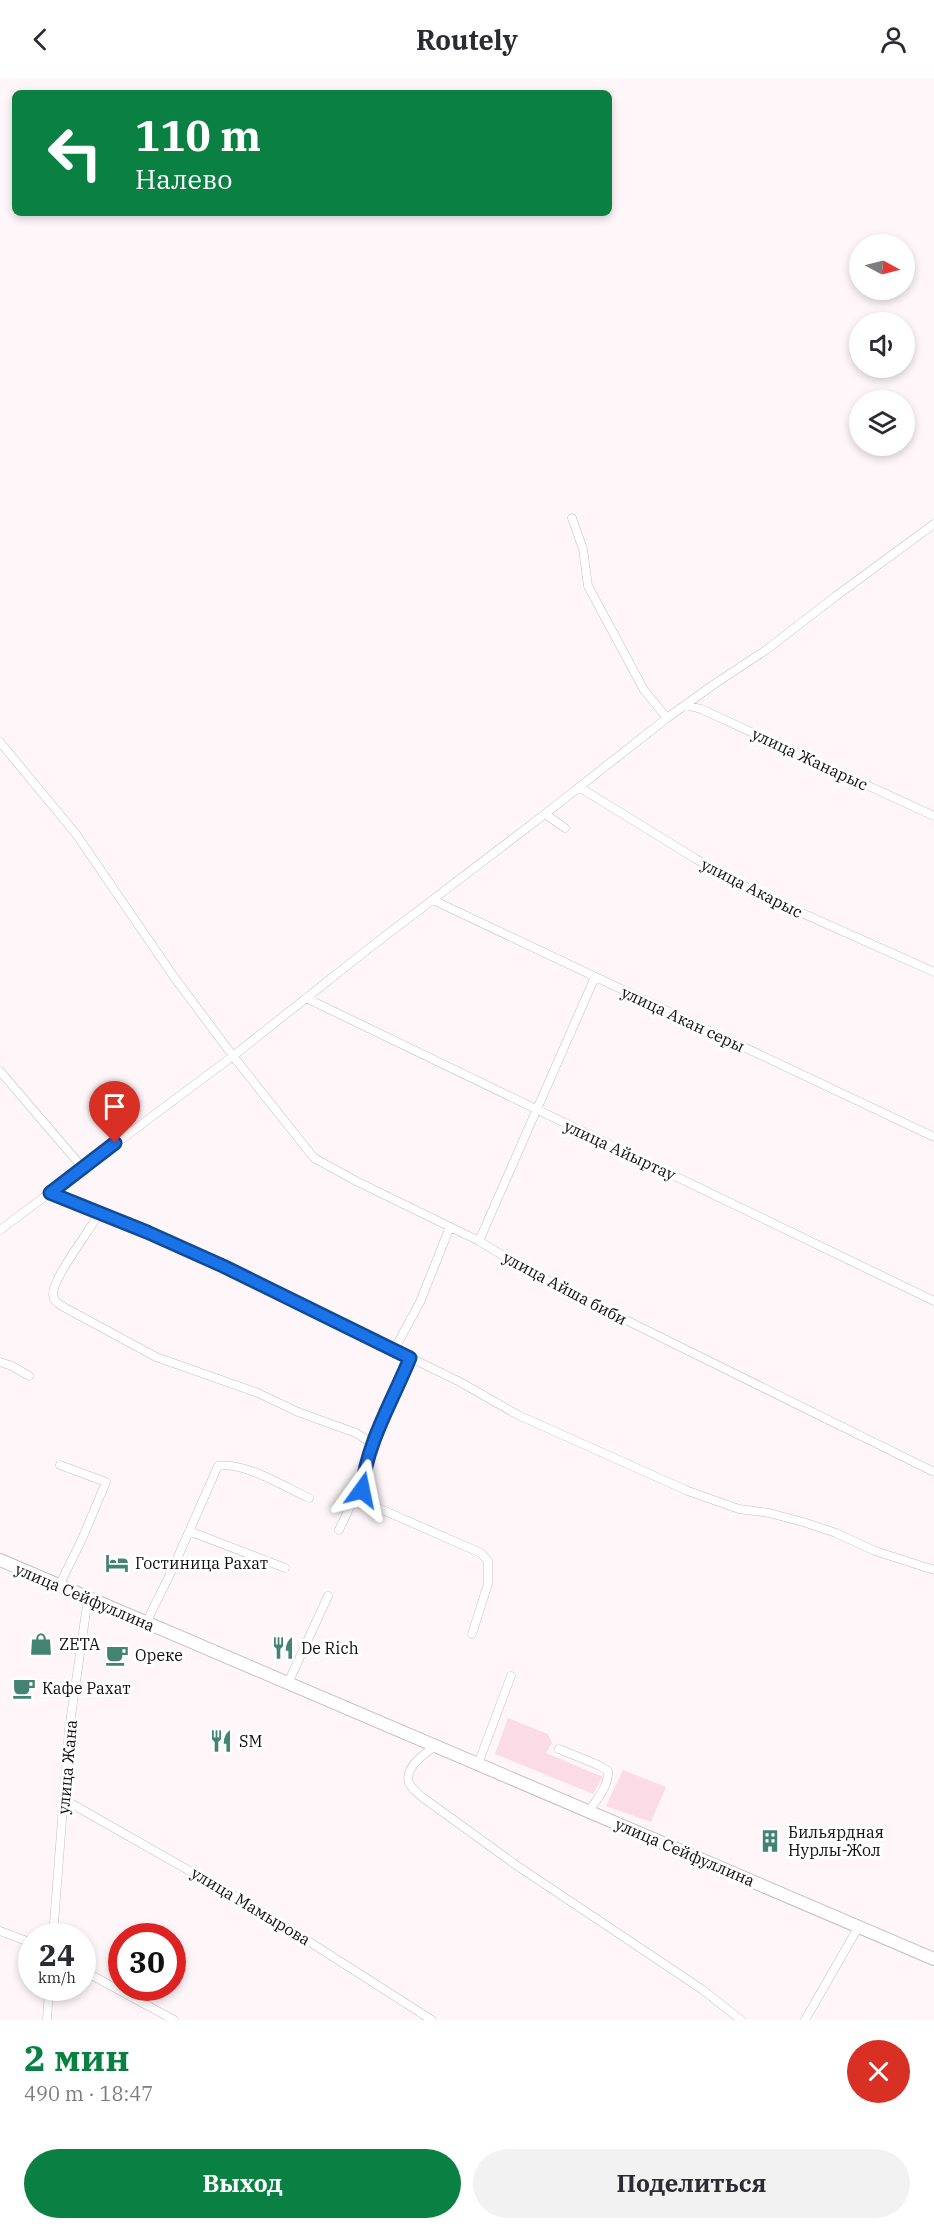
<!DOCTYPE html>
<html lang="ru">
<meta charset="utf-8">
<style>
body{margin:0;font-family:"IBM Plex Serif",serif;background:#f2f2f3;color:#2b2b33;height:100vh;display:flex;flex-direction:column;font-size:22px;white-space:nowrap}
*{box-sizing:border-box;margin:0}
p{font-size:20px;color:#7c7c81}
.icon{flex:none;width:33px;height:33px;fill:none;stroke:currentColor;stroke-width:2;stroke-linecap:round;stroke-linejoin:round}
.map{position:relative;height:1942px;overflow:hidden}
.side{display:flex;flex-direction:column;background:#fff;flex:1}
.side>*{flex:none}
.guide{position:absolute;left:12px;top:12px;width:600px;height:126px;border-radius:9px;box-shadow:0 3px 9px #0003;background:#0b8043;color:#fff;overflow:hidden}
.needle{width:39px;rotate:97deg}
.buttons{position:absolute;left:849px;top:156px;display:grid;gap:12px}
.buttons a{display:grid;place-items:center;width:66px;height:66px;border-radius:50%;background:#fff;box-shadow:0 3px 9px #0003;font-size:30px}
.speed{position:absolute;left:18px;top:1845px;display:flex;gap:12px;font-size:30px;font-weight:700;text-align:center}
.speed>*{display:grid;place-content:center;width:78px;height:78px;border-radius:50%;background:#fff;box-shadow:0 3px 9px #0003;line-height:1}
.speed small{font-size:15px;font-weight:400}
.speed .limit{border:9px solid #d22;background:#fff;color:#111}
.pin{position:absolute;display:grid;place-items:center;width:51px;height:51px;color:#fff;margin:-62px -26px;border-radius:50% 50% 50% 0;rotate:-45deg;box-shadow:0 0 6px #0007}
.pin .icon{rotate:45deg}
.me{position:absolute;width:66px;margin:-33px;rotate:12deg;stroke-linejoin:round;filter:drop-shadow(0 0 4px #0008)}
.turn{display:flex;align-items:center;gap:21px;height:126px;padding:0 24px;font-size:27px}
.turn .icon{width:78px;height:78px;stroke-width:2.5}
.turn b{display:block;font-size:42px;line-height:51px}
.round{display:grid;place-items:center;flex:none;width:63px;height:63px;border-radius:32px;background:#f2f2f3}
.overview{display:flex;align-items:center;justify-content:space-between;height:102px;padding:0 24px}
h1{font-size:36px;font-weight:800;line-height:45px;color:#0b8043}
.primary-button{display:flex;gap:12px;margin-top:auto;padding:12px 24px}
.primary-button a{flex:1;height:69px;border-radius:36px;background:#0b8043;color:#fff;font-size:24px;font-weight:800;line-height:69px;text-align:center}
.primary-button a+a{background:#f2f2f3;color:#2b2b33}
header{display:flex;justify-content:space-between;align-items:center;height:78px;padding:0 24px;background:#fff;font-size:27px;font-weight:800}
.map>svg:first-child{display:block}
</style>
<header><svg class="icon" aria-label="back" viewBox="0 0 24 24"><path d="M15 5l-7 7 7 7"/></svg>Routely<svg class="icon" aria-label="person" viewBox="0 0 24 24"><circle cx="12" cy="8" r="4"/><path d="M4 21q1-7 8-7t8 7"/></svg></header>
<div class="map">
<svg width="934" height="1942" viewBox="0 0 934 1942">
<rect width="100%" height="100%" fill="#fef6f9"/>
<path fill="#fbdbe6" d="M508 1640 548 1656 552 1665 546 1675 603 1699 593 1716 495 1676Z
M623 1692 666 1709 651 1744 606 1728Z"/>
<g fill="none" stroke-linecap="round" stroke-linejoin="round">
<g stroke="#c7bdc0" stroke-width="9">
<path id="street" d="M572 440 583 471 588 508 644 612 667 640
M686 627 701 631 934 738
M0 664 76 756 174 899 233 978 314 1080 358 1104 479 1163 527 1192 634 1246 934 1394
M579 709 696 781 757 815 934 894
M545 736 565 750
M433 822 934 1059
M306 920 934 1223
M0 993 82 1089
M50 1115 147 1154 223 1188 460 1304 518 1337 688 1413 739 1431 769 1435 803 1444 836 1455 875 1473 934 1492
M99 1135C90 1153 53 1199 53 1216 53 1222 56 1224 60 1227L156 1279 258 1315 298 1334 356 1355 373 1366
M0 1152 233 978 372 868 545 736 667 640 713 607 766 572 836 518 934 446
M479 1163 595 899
M394 1272 420 1224 450 1149
M410 1280C397 1313 363 1375 362 1409 362 1416 365 1420 369 1426L481 1475 488 1483V1506L472 1556
M0 1284 12 1288 29 1298
M339 1452 355 1418 362 1407
M189 1453 285 1490
M59 1508 82 1461 106 1404 60 1387
M146 1545 172 1492 218 1388C243 1383 285 1409 309 1420
M288 1605 328 1518
M436 1668C425 1675 404 1689 409 1705 411 1710 418 1715 422 1719L516 1787 703 1912 741 1942
M559 1671 598 1687 608 1693C609 1708 597 1721 589 1733
M478 1686 511 1598
M65 1722 269 1838 432 1942
M0 1853 32 1865
M53 1858 69 1652 88 1520
M82 1892 174 1942
M47 1942 49 1910
M805 1942 859 1848"/>
</g>
<g stroke="#c7bdc0" stroke-width="14">
<path id="primary" d="M0 1482 934 1881"/>
</g>
<use href="#street" stroke="#fff" stroke-width="8"/>
<use href="#primary" stroke="#fff" stroke-width="12"/>
</g>
<g fill="none" stroke-linecap="round" stroke-linejoin="round">
<g stroke="#114b97" stroke-width="15">
<path id="route" d="M115 1065 50 1115 147 1154 223 1188 410 1280C393 1322 366 1366 362 1412"/>
</g>
<use href="#route" stroke="#1a73e8" stroke-width="10"/>
</g>
<defs>
<g id="hotel-bare" transform="scale(1.8)"><path d="M-6-4.5h1.5V1H6V5H4.5V3h-9V5H-6ZM-4 0a1.8 1.8 0 1 1 3.6 0ZM.5 0V-2.5h3Q6-2.5 6 0Z" fill="#438372" stroke="#fff" stroke-width="2.5" paint-order="stroke"/></g>
<g id="shop-bare" transform="scale(1.8)"><path d="M-5-2.5h2.3a2.7 3.5 0 0 1 5.4 0H5L5.5 6h-11ZM-1.5-2.5h3a1.5 2.3 0 0 0-3 0Z" fill="#438372" stroke="#fff" stroke-width="2.5" paint-order="stroke"/></g>
<g id="restaurant-bare" transform="scale(1.8)"><path d="M-5-6h1v4h1v-4h1v4h1v-4h1v5L-1.5 .5V6h-2V.5L-5-1ZM5-6V6H3V1.5H1.5Q1.5-4 5-6Z" fill="#438372" stroke="#fff" stroke-width="2.5" paint-order="stroke"/></g>
<g id="cafe-bare" transform="scale(1.8)"><path d="M-5.5-4.5H6V0H3Q3 3.5 0 3.5H-2.5Q-5.5 3.5-5.5 0ZM3-3.2v2h1.7v-2ZM-6 4.5H4V6H-6Z" fill="#438372" stroke="#fff" stroke-width="2.5" paint-order="stroke"/></g>
<g id="building-bare" transform="scale(1.8)"><path d="M-4-6H4V6H1V3H-1V6H-4ZM-2.5-4.3h1.7v1.8h-1.7ZM.8-4.3h1.7v1.8H.8ZM-2.5-1h1.7V.8h-1.7ZM.8-1h1.7V.8H.8Z" fill="#438372" stroke="#fff" stroke-width="2.5" paint-order="stroke"/></g>
</defs>
<g fill-rule="evenodd">
<use href="#hotel-bare" x="117" y="1485"/>
<use href="#shop-bare" x="41" y="1566"/>
<use href="#restaurant-bare" x="283" y="1570"/>
<use href="#cafe-bare" x="117" y="1577"/>
<use href="#cafe-bare" x="24" y="1610"/>
<use href="#restaurant-bare" x="221" y="1663"/>
<use href="#building-bare" x="770" y="1763"/>
</g>
<g text-anchor="middle" stroke-width="6" stroke-linejoin="round" paint-order="stroke">
<g font-size="16" fill="#100d0e" stroke="#fff">
<text transform="translate(810 681) rotate(25)" y="6">улица Жанарыс</text>
<text transform="translate(752 810) rotate(27)" y="6">улица Акарыс</text>
<text transform="translate(683 941) rotate(25)" y="6">улица Акан серы</text>
<text transform="translate(620 1072) rotate(25)" y="6">улица Айыртау</text>
<text transform="translate(565 1210) rotate(28)" y="6">улица Айша биби</text>
<text transform="translate(85 1519) rotate(23)" y="6">улица Сейфуллина</text>
<text transform="translate(67 1689) rotate(-85)" y="6">улица Жана</text>
<text transform="translate(685 1774) rotate(23)" y="6">улица Сейфуллина</text>
<text transform="translate(251 1828) rotate(31)" y="6">улица Мамырова</text>
</g>
<g font-size="16" fill="#100d0e" stroke="#fff" text-anchor="start">
<text x="135" y="1491">Гостиница Рахат</text>
<text x="59" y="1572">ZETA</text>
<text x="301" y="1576">De Rich</text>
<text x="135" y="1583">Ореке</text>
<text x="42" y="1616">Кафе Рахат</text>
<text x="239" y="1669">SM</text>
<text x="788" y="1760">Бильярдная<tspan x="788" dy="18">Нурлы-Жол</tspan></text>
</g>
</g>
</svg>
<div class="buttons">
<a><svg class="needle" viewBox="-14 -14 28 28"><path d="M0-13l5 13h-10z" fill="#e53935"/><path d="M0 13l5-13h-10z" fill="#7c7c81"/></svg></a>
<a><svg class="icon" aria-label="sound" viewBox="0 0 24 24"><path d="M4 9h4l5-4v14l-5-4H4zM17 9q2 3 0 6"/></svg></a>
<a><svg class="icon" aria-label="layers" viewBox="0 0 24 24"><path d="M12 4l9 5-9 5-9-5zM3 14l9 5 9-5"/></svg></a>
</div>
<div class="speed"><div>24<small>km/h</small></div><div class="limit">30</div></div>
<div class="pin" style="left:115px;top:1065px;background:#d93025"><svg class="icon" aria-label="arrive" viewBox="0 0 24 24"><path d="M6 21V4h12l-3 4 3 4H6"/></svg></div>
<svg class="me" style="left:362px;top:1412px" viewBox="-20 -20 40 40"><path d="M0-17L14 15 0 8-14 15z" fill="#1a73e8" stroke="#fff" stroke-width="4"/></svg>
<div class="guide">
<div class="turn"><svg class="icon" aria-label="left" viewBox="0 0 24 24"><path d="M17 20v-9H6M10 6l-5 5 5 5"/></svg><div><b>110 m</b>Налево</div></div>
</div>
</div>
<section class="side">
<div class="overview"><div><h1>2 мин</h1><p>490 m · 18:47</p></div><a class="round" style="background:#d93025;color:#fff"><svg class="icon" aria-label="close" viewBox="0 0 24 24"><path d="M6 6l12 12M18 6L6 18"/></svg></a></div>
<div class="primary-button"><a>Выход</a><a>Поделиться</a></div>
</section>
